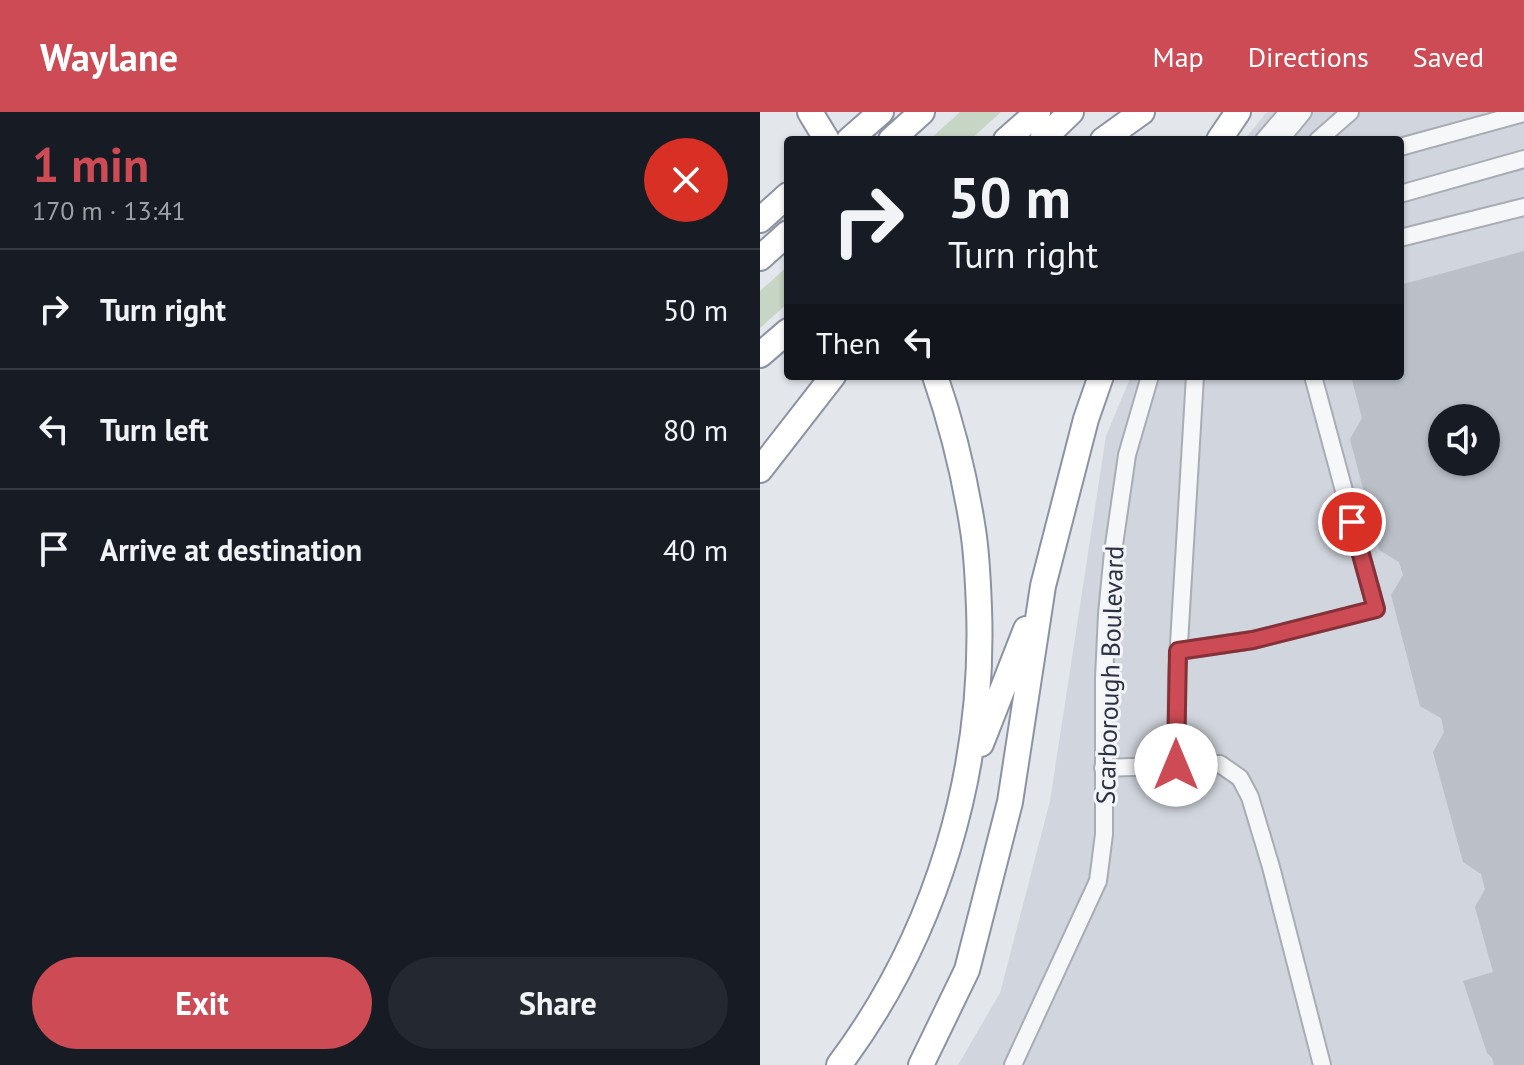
<!DOCTYPE html>
<meta charset="utf-8">
<style>
body{margin:0;font-family:"PT Sans",sans-serif;background:#242831;color:#f1f3f6;height:100vh;display:flex;flex-direction:column;font-size:30px;white-space:nowrap}
*{box-sizing:border-box;margin:0}
p{font-size:26px;color:#9ea1a6}
.icon{flex:none;width:44px;height:44px;fill:none;stroke:currentColor;stroke-width:2;stroke-linecap:round;stroke-linejoin:round}
.map{position:relative;flex:1;overflow:hidden}
.sheet{display:flex;flex-direction:column;background:#171b24;width:760px}
.sheet>*{flex:none}
.guide{position:absolute;left:24px;top:24px;width:620px;height:244px;border-radius:8px;box-shadow:0 2px 6px #0004;background:#171b24;color:#f1f3f6;overflow:hidden}
.controls{position:absolute;left:668px;top:292px;display:grid;gap:16px}
.controls a{display:grid;place-items:center;width:72px;height:72px;border-radius:50%;background:#171b24;box-shadow:0 2px 6px #0004;font-size:40px}
.pin{position:absolute;display:grid;place-items:center;width:68px;height:68px;color:#fff;margin:-34px;border:4px solid #fff;border-radius:50%;box-shadow:0 2px 8px #0007}
.me{position:absolute;width:88px;margin:-44px;rotate:0deg;stroke-linejoin:round;filter:drop-shadow(0 0 6px #0008)}
.turn{display:flex;align-items:center;gap:28px;height:168px;padding:0 32px;font-size:36px}
.turn .icon{width:104px;height:104px;stroke-width:2.5}
.turn b{display:block;font-size:56px;line-height:68px}
.then{display:flex;align-items:center;height:76px;padding:0 32px;background:#0003;gap:16px;font-size:30px}
.round{display:grid;place-items:center;flex:none;width:84px;height:84px;border-radius:42px;background:#242831}
.overview{display:flex;align-items:center;justify-content:space-between;height:136px;padding:0 32px}
h1{font-size:48px;font-weight:700;line-height:60px;color:#cd4b55}
.cta{display:flex;gap:16px;margin-top:auto;padding:16px 32px}
.cta a{flex:1;height:92px;border-radius:48px;background:#cd4b55;color:#fff;font-size:32px;font-weight:700;line-height:92px;text-align:center}
.cta a+a{background:#242831;color:#f1f3f6}
ul{padding:0;list-style:none}
li{display:flex;align-items:center;gap:24px;height:120px;padding:0 32px;border-top:2px solid #363941}
li div{flex:1}
li b{display:block;font-size:30px}
li em{font-style:normal}
header{display:flex;align-items:center;gap:48px;box-sizing:border-box;height:112px;padding:0 40px;background:#cd4b55;color:#fff}
header strong{font-size:38px}
nav{display:flex;gap:44px;margin-inline-start:auto;font-size:28px}
main{display:flex;flex:1;min-height:0}
.map>svg:first-child{display:block}
</style>
<header>
<strong>Waylane</strong>
<nav><a>Map</a><a>Directions</a><a>Saved</a></nav>
</header>
<main>
<section class="sheet">
<div class="overview"><div><h1>1 min</h1><p>170 m · 13:41</p></div><a class="round" style="background:#d93025;color:#fff"><svg class="icon" aria-label="close" viewBox="0 0 24 24"><path d="M6 6l12 12M18 6L6 18"/></svg></a></div>
<ul>
<li><svg class="icon" aria-label="right" viewBox="0 0 24 24"><path d="M7 20v-9h11M14 6l5 5-5 5"/></svg><div><b>Turn right</b></div><em>50 m</em></li>
<li><svg class="icon" aria-label="left" viewBox="0 0 24 24"><path d="M17 20v-9H6M10 6l-5 5 5 5"/></svg><div><b>Turn left</b></div><em>80 m</em></li>
<li><svg class="icon" aria-label="arrive" viewBox="0 0 24 24"><path d="M6 21V4h12l-3 4 3 4H6"/></svg><div><b>Arrive at destination</b></div><em>40 m</em></li>
</ul>
<div class="cta"><a>Exit</a><a>Share</a></div>
</section>
<div class="map">
<svg width="764" height="953" viewBox="0 0 764 953">
<rect width="100%" height="100%" fill="#e3e6eb"/>
<path fill="#d1d5dd" fill-rule="evenodd" d="M507 0H764V953H198L240 881 290 689 346 324 371 264H640V28H484ZM682 306H726V350H682Z"/>
<path fill="#c7d5c4" d="M200 0H241L210 28H169Z
M28 154V191L0 216V179Z"/>
<path fill="#babfc8" fill-rule="evenodd" d="M764 139V953H734L732 946 727 941 703 869 733 860 715 795 725 777 721 762 703 750 673 640 684 620 681 606 660 594 631 483 643 463 639 450 619 438 590 327 602 306 591 264H640V173ZM682 306H726V350H682Z"/>
<g fill="none" stroke-linecap="round" stroke-linejoin="round">
<g stroke="#a8acb5" stroke-width="20">
<path id="minor" d="M504 28 528 0
M520 28 543 0
M558 28 590 0
M640 35 764 1
M640 82 764 47
M640 126 764 95
M418 539 493 528 616 497 553 264
M416 653 417 565 435 264
M343 656 460 652 480 666 490 685 511 755 562 953
M253 953 338 769 344 722V566L347 502 353 440 367 343 390 264"/>
</g>
<g stroke="#8b92a2" stroke-width="28">
<path id="highway" d="M50 0 67 28
M89 28 121 0
M131 28 162 0
M246 28 278 0
M282 28 311 0
M343 28 382 0
M459 28 478 0
M0 108 28 83
M0 146 28 121
M0 243 28 219
M0 358 73 264
M221 632 266 517
M79 953C177 822 225 659 219 496 218 470 217 443 213 418 205 366 192 313 175 264
M161 953 207 858 250 690 283 474 326 307 341 264"/>
</g>
<use href="#minor" stroke="#f6f7f9" stroke-width="16"/>
<use href="#highway" stroke="#fff" stroke-width="24"/>
</g>
<g fill="none" stroke-linecap="round" stroke-linejoin="round">
<g stroke="#853137" stroke-width="20">
<path id="route" d="M416 653 418 539 493 528 616 497 592 410"/>
</g>
<use href="#route" stroke="#cd4b55" stroke-width="14"/>
</g>
<g text-anchor="middle" stroke-width="6" stroke-linejoin="round" paint-order="stroke">
<g font-size="26" fill="#2b3243" stroke="#f3f5f8">
<text transform="translate(350 563) rotate(-88)" y="9">Scarborough Boulevard</text>
</g>
</g>
</svg>
<div class="controls">
<a><svg class="icon" aria-label="sound" viewBox="0 0 24 24"><path d="M4 9h4l5-4v14l-5-4H4zM17 9q2 3 0 6"/></svg></a>
</div>
<div class="pin" style="left:592px;top:410px;background:#d93025"><svg class="icon" aria-label="arrive" viewBox="0 0 24 24"><path d="M6 21V4h12l-3 4 3 4H6"/></svg></div>
<svg class="me" style="left:416px;top:653px" viewBox="-20 -20 40 40"><circle r="19" fill="#fff"/><path d="M0-13L10 11 0 6-10 11z" fill="#cd4b55"/></svg>
<div class="guide">
<div class="turn"><svg class="icon" aria-label="right" viewBox="0 0 24 24"><path d="M7 20v-9h11M14 6l5 5-5 5"/></svg><div><b>50 m</b>Turn right</div></div>
<div class="then">Then<svg class="icon" aria-label="left" viewBox="0 0 24 24"><path d="M17 20v-9H6M10 6l-5 5 5 5"/></svg></div>
</div>
</div>
</main>
